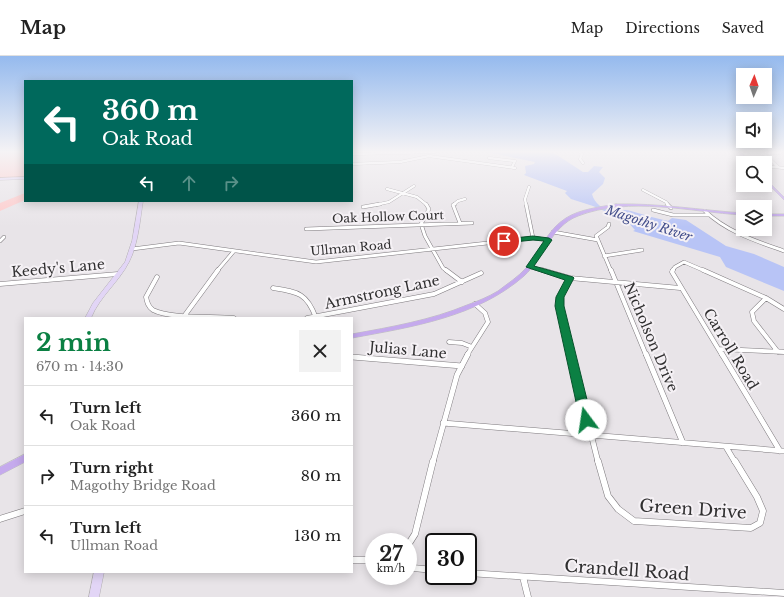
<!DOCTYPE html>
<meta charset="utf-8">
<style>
body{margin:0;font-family:"Libre Baskerville",serif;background:#f2f2f2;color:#222;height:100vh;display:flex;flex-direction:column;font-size:15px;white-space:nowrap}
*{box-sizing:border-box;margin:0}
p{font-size:13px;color:#767676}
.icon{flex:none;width:22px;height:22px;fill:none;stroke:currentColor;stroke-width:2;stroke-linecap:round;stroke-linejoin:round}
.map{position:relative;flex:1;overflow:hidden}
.drawer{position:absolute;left:24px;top:261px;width:329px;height:256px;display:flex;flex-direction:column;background:#fff;border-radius:0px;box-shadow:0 2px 10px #0003}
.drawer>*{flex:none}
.banner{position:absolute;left:24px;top:24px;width:329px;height:122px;border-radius:0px;box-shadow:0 2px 10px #0003;background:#00695c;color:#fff;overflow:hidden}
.needle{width:26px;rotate:2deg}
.fabs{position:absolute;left:736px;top:12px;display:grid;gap:8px}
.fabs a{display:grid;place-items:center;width:36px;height:36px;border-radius:0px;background:#fff;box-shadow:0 2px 10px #0003;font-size:20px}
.speed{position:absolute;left:365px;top:477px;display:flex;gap:8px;font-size:20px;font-weight:700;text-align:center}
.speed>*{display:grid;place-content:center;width:52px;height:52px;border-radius:50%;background:#fff;box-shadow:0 2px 10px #0003;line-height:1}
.speed small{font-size:10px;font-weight:400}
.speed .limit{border:2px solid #111;border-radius:6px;background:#fff;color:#111}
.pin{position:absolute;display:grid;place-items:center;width:34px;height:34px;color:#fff;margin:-17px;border:2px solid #fff;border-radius:50%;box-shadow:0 1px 4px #0007}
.me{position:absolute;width:44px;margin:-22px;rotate:346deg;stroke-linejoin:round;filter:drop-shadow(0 0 3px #0008)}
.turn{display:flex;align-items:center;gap:14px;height:84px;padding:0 12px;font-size:18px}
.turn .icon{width:52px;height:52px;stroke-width:2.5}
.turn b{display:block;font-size:28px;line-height:34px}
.lanes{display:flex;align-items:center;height:38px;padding:0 12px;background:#0003;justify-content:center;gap:20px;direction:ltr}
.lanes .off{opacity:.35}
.round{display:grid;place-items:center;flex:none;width:42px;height:42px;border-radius:0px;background:#f2f2f2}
.overview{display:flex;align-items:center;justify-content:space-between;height:68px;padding:0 12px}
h1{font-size:24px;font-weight:800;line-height:30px;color:#0b8043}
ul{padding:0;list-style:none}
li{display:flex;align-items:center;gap:12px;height:60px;padding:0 12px;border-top:1px solid #e0e0e0}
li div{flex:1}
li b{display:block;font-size:15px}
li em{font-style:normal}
header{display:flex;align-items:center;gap:24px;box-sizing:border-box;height:56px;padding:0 20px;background:#fff;border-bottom:1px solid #e0e0e0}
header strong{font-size:19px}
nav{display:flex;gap:22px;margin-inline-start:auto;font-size:14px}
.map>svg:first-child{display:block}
</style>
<header>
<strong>Map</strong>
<nav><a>Map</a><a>Directions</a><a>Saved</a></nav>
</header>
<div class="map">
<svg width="784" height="541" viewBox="0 0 784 541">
<rect width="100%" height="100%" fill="#e8e4e8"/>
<path fill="#fec9c9" d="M0 96H25V121L0 122Z
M25 137V144L0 155V147Z"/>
<path fill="#b8c4f6" d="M487 96H548L557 99 583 116H588L594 110 603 111 599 116 605 122 603 128 592 138C594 147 603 154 613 154 619 155 625 153 631 155 644 159 655 162 668 165L672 162 686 164 726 190 754 198 784 211V235L726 211 720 201 633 175 635 174 627 165 593 150 571 143 565 137 567 135 524 119 526 117 525 110 534 108 535 106Z"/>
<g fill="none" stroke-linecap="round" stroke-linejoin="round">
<g stroke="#7e7a7e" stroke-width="3">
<path id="minor-far4" d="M580 96 582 98 580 103 583 107
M352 98 435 96
M489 102 515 105 512 111
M352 108 400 106 429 100 515 112
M765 110 784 112
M778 111 763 97H780
M387 133 417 141 427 149
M643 134 666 146 668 149
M375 149 389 146 414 130
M453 149 458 145 465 143
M526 149 525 143 529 131"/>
</g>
<g stroke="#7e7a7e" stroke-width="4">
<path id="minor-far3" d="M426 148 429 153 421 168 425 180 443 212 447 215
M455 148 453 149 460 167
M526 148 533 182
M667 148 671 152
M363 151 380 148
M653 154 673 159H708
M705 155C727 176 756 185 784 195
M306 173 472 167
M553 176 598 184 596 180 608 171 609 168
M598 184 611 215
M0 185 4 181
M132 193 179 187 316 206 533 182 549 184
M604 200 642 194
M530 211 545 215
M217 215 234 195
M672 215 675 211 684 206 705 215"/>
</g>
<g stroke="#7e7a7e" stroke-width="5">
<path id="minor-far2" d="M446 214 462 226
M542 214 570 222 680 232
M611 214 646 299
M673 214 672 216 722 299
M703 214 766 242 784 253
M157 221 146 241C147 246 148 251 153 254 170 263 213 260 234 262
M570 222 560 241V251L571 299
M0 228 118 218
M273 232C298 236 307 237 316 262
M766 242 752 256 754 265 778 296
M185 259 218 214
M307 262 434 238 481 217
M449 286 462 287 472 291
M719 293 784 296
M467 299 488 266 485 257 475 248"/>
</g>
<g stroke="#7e7a7e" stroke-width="6">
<path id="minor-far1" d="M571 298 598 406
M646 298 683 387
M722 298 780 395
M352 301 462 310
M443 367 784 395
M726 391 735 406
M433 406 457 319 468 298"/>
</g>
<g stroke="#7e7a7e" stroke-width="7">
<path id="minor" d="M598 405 608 440 618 453 634 465 751 472 760 467 763 455 757 441 735 405
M0 463 25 455
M408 489 415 478 433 405
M352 504H374
M413 512 434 514
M468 517 784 537
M523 521 528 541"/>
</g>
<g stroke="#7e7a7e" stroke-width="0.5">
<path id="secondary" d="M25 121V123L0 124V122Z
M139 145H143C140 164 138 189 129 206 119 226 100 240 91 262H85L93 247 125 206 132 185Z
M94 516H104L99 541H89Z"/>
</g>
<g stroke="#c1c1c1" stroke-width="1">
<path id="primary" d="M738 96H741L752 107H748Z
M765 122 784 141V144L765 125Z
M616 148C659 147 700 154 743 157V159C689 156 630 140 578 160 551 170 544 202 524 220 477 261 412 271 352 282V278C391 271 431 264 467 249 478 245 488 241 498 235 507 228 518 221 526 212 539 196 548 173 566 162 580 153 600 151 616 148Z
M765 158H784V160H765Z
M25 398V406L0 419V411Z"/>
</g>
<use href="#minor-far4" stroke="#fff" stroke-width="2.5"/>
<use href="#minor-far3" stroke="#fff" stroke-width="3"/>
<use href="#minor-far2" stroke="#fff" stroke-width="4"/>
<use href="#minor-far1" stroke="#fff" stroke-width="5"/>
<use href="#minor" stroke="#fff" stroke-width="6"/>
<use href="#secondary" fill="#e2d5f6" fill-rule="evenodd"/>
<use href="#primary" fill="#c5aaed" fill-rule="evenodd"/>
</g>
<linearGradient id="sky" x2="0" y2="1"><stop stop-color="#95baee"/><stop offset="0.56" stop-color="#f5f3f5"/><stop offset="1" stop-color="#f5f3f5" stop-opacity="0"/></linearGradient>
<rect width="784" height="171" fill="url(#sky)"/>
<path fill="#0b8043" stroke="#07532c" d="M533 180 549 182 552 184 534 210 573 221 574 222 564 241V250L592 364 590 368 586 369 582 368 580 364 555 250 556 241 565 224 526 211 544 185 533 184 504 187 501 185 504 183Z"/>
<g text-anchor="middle" stroke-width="4" stroke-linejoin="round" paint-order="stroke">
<g font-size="12" fill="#302f30" stroke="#f5f1f5">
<text transform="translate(388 161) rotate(-2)" y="4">Oak Hollow Court</text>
<text transform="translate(351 192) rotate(-5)" y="4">Ullman Road</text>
</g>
<g font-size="13" font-style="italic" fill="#444f8c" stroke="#f5f1f5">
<text transform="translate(649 167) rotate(18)" y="5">Magothy River</text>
</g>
<g font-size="14" fill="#302f30" stroke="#f5f1f5">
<text transform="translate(58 212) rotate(-5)" y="5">Keedy's Lane</text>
<text transform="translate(382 236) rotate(-12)" y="5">Armstrong Lane</text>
<text transform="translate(651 281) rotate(67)" y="5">Nicholson Drive</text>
<text transform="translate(731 293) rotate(59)" y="5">Carroll Road</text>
<text transform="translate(408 294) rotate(5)" y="5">Julias Lane</text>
</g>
<g font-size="17" fill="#302f30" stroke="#f5f1f5">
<text transform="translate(693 453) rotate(4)" y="6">Green Drive</text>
<text transform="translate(627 514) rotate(4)" y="6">Crandell Road</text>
</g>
</g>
</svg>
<div class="fabs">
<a><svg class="needle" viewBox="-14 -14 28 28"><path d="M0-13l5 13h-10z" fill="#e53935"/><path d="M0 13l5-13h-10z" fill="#767676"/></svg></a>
<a><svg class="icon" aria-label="sound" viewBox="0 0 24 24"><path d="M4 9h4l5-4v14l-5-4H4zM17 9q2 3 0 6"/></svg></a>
<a><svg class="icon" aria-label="search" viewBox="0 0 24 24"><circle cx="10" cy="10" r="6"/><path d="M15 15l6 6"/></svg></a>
<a><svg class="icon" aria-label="layers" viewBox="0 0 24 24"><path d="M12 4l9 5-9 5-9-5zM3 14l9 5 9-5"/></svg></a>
</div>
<div class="speed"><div>27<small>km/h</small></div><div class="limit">30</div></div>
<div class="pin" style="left:504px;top:185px;background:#d93025"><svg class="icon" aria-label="arrive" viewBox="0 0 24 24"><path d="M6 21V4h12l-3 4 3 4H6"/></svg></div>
<svg class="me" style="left:586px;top:364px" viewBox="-20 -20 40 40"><circle r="19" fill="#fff"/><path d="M0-13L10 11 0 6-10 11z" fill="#0b8043"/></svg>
<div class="banner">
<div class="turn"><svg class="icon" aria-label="left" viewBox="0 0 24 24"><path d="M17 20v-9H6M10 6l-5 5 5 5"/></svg><div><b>360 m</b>Oak Road</div></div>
<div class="lanes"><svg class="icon" aria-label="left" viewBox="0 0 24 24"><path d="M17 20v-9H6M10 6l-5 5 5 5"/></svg><svg class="icon off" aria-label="ahead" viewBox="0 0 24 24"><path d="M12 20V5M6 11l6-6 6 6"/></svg><svg class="icon off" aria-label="right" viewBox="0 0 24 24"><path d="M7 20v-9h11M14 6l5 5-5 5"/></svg></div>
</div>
<section class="drawer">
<div class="overview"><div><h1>2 min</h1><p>670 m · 14:30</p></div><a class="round"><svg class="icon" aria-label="close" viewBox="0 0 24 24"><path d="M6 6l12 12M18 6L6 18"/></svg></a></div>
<ul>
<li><svg class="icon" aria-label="left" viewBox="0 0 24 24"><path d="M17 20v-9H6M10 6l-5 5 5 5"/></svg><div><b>Turn left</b><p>Oak Road</p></div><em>360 m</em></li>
<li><svg class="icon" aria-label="right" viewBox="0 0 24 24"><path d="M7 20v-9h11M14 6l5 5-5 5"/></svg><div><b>Turn right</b><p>Magothy Bridge Road</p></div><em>80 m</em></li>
<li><svg class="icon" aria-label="left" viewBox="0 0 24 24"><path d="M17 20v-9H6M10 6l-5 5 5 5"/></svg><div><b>Turn left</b><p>Ullman Road</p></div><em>130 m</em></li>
</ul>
</section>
</div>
